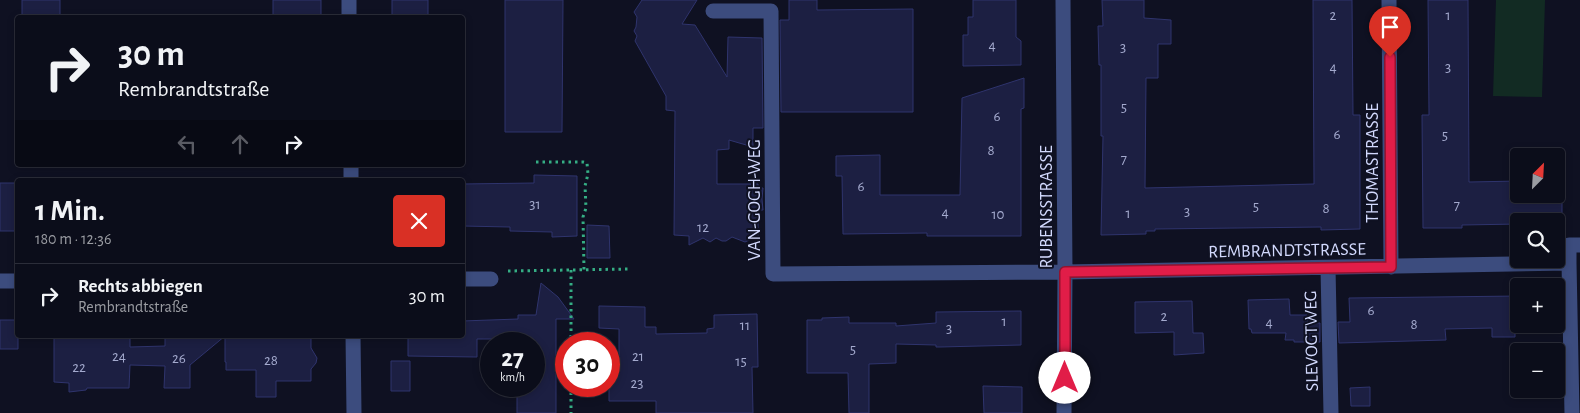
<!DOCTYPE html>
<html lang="de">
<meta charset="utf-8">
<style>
body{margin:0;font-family:"Alegreya Sans",sans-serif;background:#191b27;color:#f1f3f6;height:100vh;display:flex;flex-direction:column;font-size:19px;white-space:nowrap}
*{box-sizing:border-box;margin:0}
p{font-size:16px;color:#9a9ca2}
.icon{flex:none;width:28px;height:28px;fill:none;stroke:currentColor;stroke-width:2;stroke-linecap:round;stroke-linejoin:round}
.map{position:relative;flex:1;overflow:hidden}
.drawer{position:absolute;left:15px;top:178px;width:450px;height:160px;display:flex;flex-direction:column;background:#0b0d1a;border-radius:5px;box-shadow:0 2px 8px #0003,0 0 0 1px #2b2d39}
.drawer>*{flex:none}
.banner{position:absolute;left:15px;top:15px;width:450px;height:152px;border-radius:5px;box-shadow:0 2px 8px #0003,0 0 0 1px #2b2d39;background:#0b0d1a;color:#f1f3f6;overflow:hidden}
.needle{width:32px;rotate:24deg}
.fabs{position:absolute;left:1510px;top:148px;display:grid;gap:10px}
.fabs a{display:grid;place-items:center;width:55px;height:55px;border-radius:5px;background:#0b0d1a;box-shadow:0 2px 8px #0003,0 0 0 1px #2b2d39;font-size:25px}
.speed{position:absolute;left:480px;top:332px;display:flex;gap:10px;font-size:25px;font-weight:700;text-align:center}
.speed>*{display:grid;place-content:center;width:65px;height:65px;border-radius:50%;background:#0b0d1a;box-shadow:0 2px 8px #0003,0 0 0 1px #2b2d39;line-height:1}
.speed small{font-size:12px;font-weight:400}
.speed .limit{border:8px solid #d22;background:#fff;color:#111}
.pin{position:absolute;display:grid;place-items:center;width:42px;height:42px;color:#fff;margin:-51px -21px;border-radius:50% 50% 50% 0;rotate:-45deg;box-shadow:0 0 5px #0007}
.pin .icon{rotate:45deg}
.me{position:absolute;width:55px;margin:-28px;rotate:0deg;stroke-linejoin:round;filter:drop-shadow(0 0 4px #0008)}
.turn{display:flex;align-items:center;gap:18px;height:105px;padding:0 20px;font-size:22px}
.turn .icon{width:65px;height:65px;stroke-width:2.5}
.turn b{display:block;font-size:35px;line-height:42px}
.lanes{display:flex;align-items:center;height:48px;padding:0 20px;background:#0003;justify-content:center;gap:25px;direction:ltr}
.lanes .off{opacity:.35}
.round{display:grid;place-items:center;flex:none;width:52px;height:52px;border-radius:5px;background:#191b27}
.summary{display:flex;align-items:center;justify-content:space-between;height:85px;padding:0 20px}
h1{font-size:30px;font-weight:600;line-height:38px}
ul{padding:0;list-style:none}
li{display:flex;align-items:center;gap:15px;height:65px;padding:0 20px;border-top:1px solid #2b2d39}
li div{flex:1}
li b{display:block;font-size:19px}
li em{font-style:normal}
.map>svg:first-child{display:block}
</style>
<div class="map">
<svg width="1580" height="413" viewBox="0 0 1580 413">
<rect width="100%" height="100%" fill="#0f1122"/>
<path fill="#122b23" d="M1496 0H1545L1542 97 1493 96Z"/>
<path fill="#1c1f42" stroke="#2f346d" d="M22 0H60V18H22Z
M273 0H321V18H273Z
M392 0H428V18H392Z
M505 0H563L562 132H505Z
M642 0H697L682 24 695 25 727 77 728 37 762 38 763 128H753V147L729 140V149L717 150V184H758V188H763L762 199 763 210H758V236L745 242 732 237 726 241H722L716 238 710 242 703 238 689 245V236L674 235 675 111 666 110V96L635 41 637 36 634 31 636 27 637 17 634 12Z
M789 0H817V10L913 9V112H781L780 20H789Z
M973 0H1016V37L1021 41V65L963 66V35H968V17H973Z
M1102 0H1144V18L1171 20V44H1158V78H1146L1145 188 1314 184 1313 0H1352L1353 115H1360V229L1321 230V227L1155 229V231H1146V234L1101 235 1103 136H1101V65H1099L1098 26H1103Z
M1428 0H1468L1469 182 1519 181V194H1562V221H1519V224L1462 225V228H1423L1422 115H1429Z
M1024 78V108L1021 109V236H927V233L843 234 842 176H836V156L880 155V195H960L962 98Z
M534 175 577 176V236L552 237V232L510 231V227L462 226V184L534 183Z
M0 183H18V231H0Z
M587 225 609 226 610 258H587Z
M541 283 558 297 574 319H556V413H517V391H524V386H534V344H518V339H477V357L408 356V335H462V321L518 319V315H536Z
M1519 296V327H1515V337H1492V328L1445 329 1446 340 1339 343 1338 322H1350L1349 298Z
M1289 299 1290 315H1307L1308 323H1320V342H1294V340H1285L1286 333H1252L1251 329H1249L1248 300Z
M1192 301 1193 333H1203L1204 353 1174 355V332L1135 333V302Z
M599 306 645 307V327H656V334L707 333V329L714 328V315L757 314 758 367H752L753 413H656V401H609V363H619V329L599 328Z
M1021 311V345L940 347H936V345L896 344V363L869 364V413H849L848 373H807V320H822V318L849 317V323H896V326L936 323V312Z
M0 320H18V349H0Z
M54 335H130V347L165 346V335H311V348L317 358 316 363 311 369V381H276V397H256V370H226V362H225V336L190 365V388H164L165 366 130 365 129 388H87L86 390 69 392V383L54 382Z
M391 361H410V391H391Z
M983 386 1022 387V413H984Z
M1370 387V406H1351L1350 388Z"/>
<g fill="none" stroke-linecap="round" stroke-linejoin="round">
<path stroke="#35ae84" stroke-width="3" stroke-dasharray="2.5 4" stroke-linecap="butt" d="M536 162H583L587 163 588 174 585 186 586 208 583 217 584 270
M571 270V344
M508 271 630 269
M571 386V413"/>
<path stroke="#3c4c7e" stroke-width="15" d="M349 0V18
M1063 0 1065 272 1064 413
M1389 0 1391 267
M713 11H771L773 274 1065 272 1569 263V245H1580
M351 165V180
M1569 263 1572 413
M1328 268 1331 413
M462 279H491
M0 281H18
M353 335 354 413"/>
</g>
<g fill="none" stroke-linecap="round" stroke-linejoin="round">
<g stroke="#92132f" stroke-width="12">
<path id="route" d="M1065 378V272L1391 267 1390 57"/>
</g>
<use href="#route" stroke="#e11d48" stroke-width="9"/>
</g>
<g text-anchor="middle" stroke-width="4" stroke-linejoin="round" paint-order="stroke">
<g font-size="15" fill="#a4aace">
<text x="1333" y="20">2</text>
<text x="1448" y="20">1</text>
<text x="992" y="50">4</text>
<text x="1123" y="52">3</text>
<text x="1333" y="72">4</text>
<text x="1448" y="72">3</text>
<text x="1124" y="112">5</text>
<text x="997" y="121">6</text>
<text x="1337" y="139">6</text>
<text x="1445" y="140">5</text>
<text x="991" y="155">8</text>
<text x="1124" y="164">7</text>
<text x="861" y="191">6</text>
<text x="535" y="209">31</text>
<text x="1457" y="210">7</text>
<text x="1256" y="211">5</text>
<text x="1326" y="213">8</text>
<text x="1187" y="216">3</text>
<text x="945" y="217">4</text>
<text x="1128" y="218">1</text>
<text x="998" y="219">10</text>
<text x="703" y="232">12</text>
<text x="1371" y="315">6</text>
<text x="1164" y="321">2</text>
<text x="1004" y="326">1</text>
<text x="1269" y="327">4</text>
<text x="1414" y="329">8</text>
<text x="745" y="330">11</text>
<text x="949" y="333">3</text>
<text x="853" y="354">5</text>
<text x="119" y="361">24</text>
<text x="638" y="361">21</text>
<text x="179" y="363">26</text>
<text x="271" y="365">28</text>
<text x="741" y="366">15</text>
<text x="79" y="372">22</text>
<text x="637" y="388">23</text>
</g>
<g font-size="18" fill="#d2d9fd" stroke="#0f1122">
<text transform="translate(1372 163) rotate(-90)" y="6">THOMASTRASSE</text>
<text transform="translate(754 200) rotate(-90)" y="6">VAN-GOGH-WEG</text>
<text transform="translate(1046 207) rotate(-90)" y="6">RUBENSSTRASSE</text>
<text transform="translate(1287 250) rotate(-1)" y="6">REMBRANDTSTRASSE</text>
<text transform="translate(1311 341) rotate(-91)" y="6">SLEVOGTWEG</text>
</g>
</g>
</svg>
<div class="fabs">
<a><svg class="needle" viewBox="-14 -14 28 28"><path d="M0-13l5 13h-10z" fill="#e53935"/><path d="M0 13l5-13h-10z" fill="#9a9ca2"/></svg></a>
<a><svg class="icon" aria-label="search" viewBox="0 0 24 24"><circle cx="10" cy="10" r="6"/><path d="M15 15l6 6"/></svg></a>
<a>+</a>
<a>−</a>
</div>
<div class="speed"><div>27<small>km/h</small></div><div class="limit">30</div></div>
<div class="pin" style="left:1390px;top:57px;background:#d93025"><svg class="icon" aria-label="arrive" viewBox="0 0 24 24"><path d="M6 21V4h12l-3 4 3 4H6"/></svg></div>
<svg class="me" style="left:1065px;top:378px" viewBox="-20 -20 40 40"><circle r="19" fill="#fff"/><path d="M0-13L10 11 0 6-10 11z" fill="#e11d48"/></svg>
<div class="banner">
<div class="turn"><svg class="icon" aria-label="right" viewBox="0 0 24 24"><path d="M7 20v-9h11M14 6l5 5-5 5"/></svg><div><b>30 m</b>Rembrandtstraße</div></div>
<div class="lanes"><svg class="icon off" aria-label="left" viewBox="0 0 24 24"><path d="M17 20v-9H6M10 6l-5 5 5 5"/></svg><svg class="icon off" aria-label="ahead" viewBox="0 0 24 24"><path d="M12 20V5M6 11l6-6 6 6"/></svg><svg class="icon" aria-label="right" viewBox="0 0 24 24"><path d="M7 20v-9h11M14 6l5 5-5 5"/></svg></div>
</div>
<section class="drawer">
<div class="summary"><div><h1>1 Min.</h1><p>180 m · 12:36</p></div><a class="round" style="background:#d93025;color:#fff"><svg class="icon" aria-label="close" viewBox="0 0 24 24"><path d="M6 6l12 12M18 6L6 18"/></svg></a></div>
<ul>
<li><svg class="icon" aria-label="right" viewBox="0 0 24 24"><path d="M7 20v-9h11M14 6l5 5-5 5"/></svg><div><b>Rechts abbiegen</b><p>Rembrandtstraße</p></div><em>30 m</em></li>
</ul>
</section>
</div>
